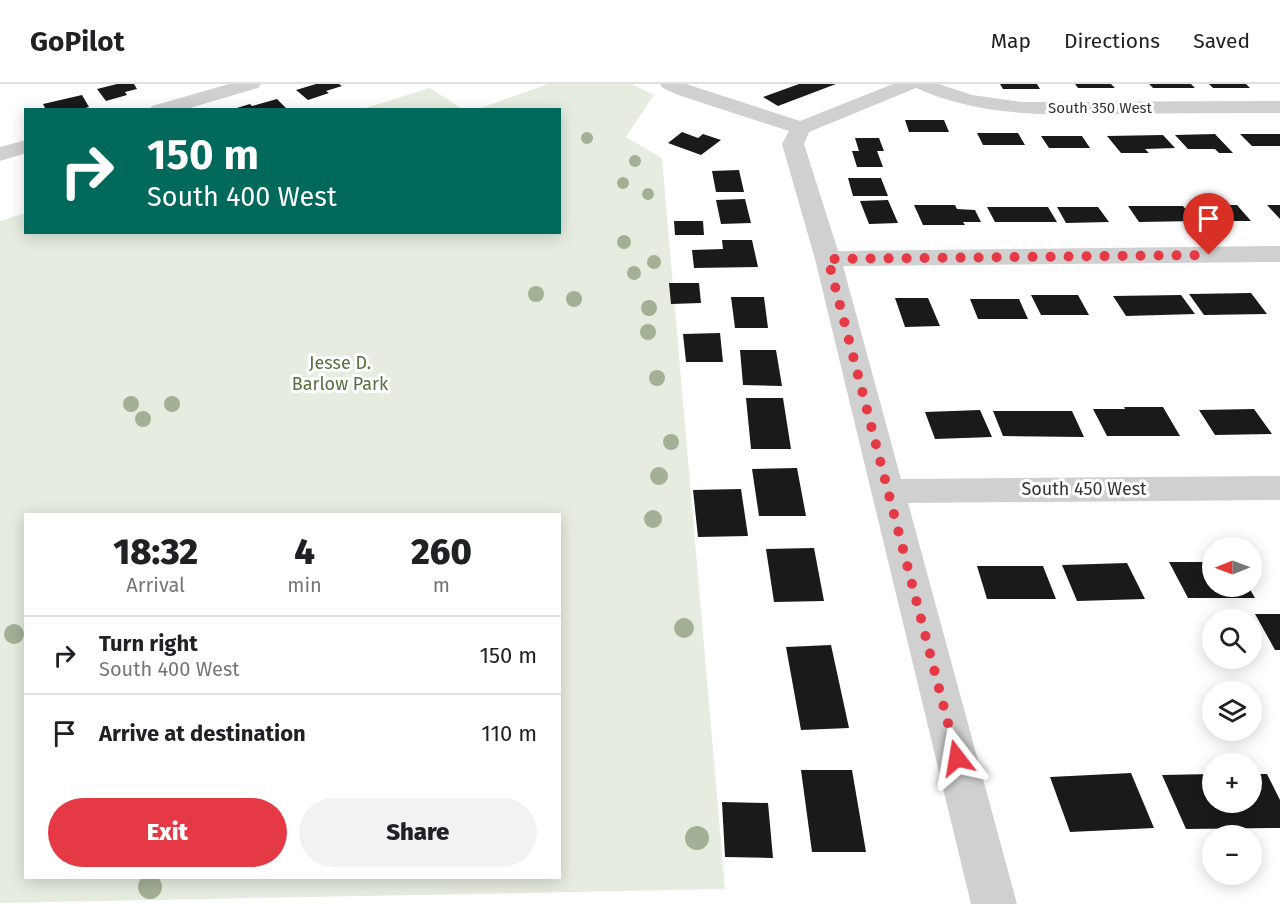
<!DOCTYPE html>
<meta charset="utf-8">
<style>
body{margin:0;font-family:"Fira Sans",sans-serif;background:#f2f2f2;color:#202124;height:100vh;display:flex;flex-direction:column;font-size:22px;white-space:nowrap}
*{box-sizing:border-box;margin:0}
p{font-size:20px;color:#757577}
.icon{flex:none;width:33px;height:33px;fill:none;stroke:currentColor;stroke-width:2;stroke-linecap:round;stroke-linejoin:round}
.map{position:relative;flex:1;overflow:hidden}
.side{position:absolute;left:24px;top:429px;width:537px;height:366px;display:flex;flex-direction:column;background:#fff;border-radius:0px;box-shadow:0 3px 15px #0003}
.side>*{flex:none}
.guide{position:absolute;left:24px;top:24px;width:537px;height:126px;border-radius:0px;box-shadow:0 3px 15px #0003;background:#00695c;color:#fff;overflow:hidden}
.needle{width:39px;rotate:269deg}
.buttons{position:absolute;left:1202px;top:453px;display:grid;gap:12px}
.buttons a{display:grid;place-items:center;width:60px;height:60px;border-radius:50%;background:#fff;box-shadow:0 3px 15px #0003;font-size:30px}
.pin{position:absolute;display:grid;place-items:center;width:51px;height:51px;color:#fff;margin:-62px -26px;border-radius:50% 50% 50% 0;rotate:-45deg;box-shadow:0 0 6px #0007}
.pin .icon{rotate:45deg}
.me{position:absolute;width:66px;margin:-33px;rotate:346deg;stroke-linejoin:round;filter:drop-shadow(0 0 4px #0008)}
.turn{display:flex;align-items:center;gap:21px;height:126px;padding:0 24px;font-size:27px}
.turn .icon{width:78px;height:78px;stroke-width:2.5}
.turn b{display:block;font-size:42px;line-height:51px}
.eta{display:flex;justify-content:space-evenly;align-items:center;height:102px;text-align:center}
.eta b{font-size:36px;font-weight:800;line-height:42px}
.action{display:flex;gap:12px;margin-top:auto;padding:12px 24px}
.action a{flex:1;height:69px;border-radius:36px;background:#e63946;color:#fff;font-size:24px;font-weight:800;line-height:69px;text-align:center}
.action a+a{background:#f2f2f2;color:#202124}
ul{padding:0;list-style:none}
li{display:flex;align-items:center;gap:18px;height:78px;padding:0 24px;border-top:2px solid #e0e0e0}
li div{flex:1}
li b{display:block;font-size:22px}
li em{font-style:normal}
header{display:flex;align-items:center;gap:36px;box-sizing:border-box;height:84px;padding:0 30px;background:#fff;border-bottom:2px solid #e0e0e0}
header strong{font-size:28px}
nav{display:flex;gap:33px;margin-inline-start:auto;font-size:21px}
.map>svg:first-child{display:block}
</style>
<header>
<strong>GoPilot</strong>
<nav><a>Map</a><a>Directions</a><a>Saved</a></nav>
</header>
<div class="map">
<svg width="1280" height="820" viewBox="0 0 1280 820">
<rect width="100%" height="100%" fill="#fff"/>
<path fill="#e6ecdf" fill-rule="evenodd" d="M548 0H632L654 11 626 53 662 74 725 805 0 819V137L25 129 26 148H560V26L478 25ZM26 430H560V794H26Z
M430 4 462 25H362Z"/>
<path fill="#1a1a1a" d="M117 0H134L137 5 125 8 127 11 106 17 97 5Z
M316 0H339L342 2 326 7 329 9 308 16 296 6Z
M799 0H836L778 22 763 13Z
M1000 0H1037L1040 5H1003Z
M1075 0H1111L1115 4H1078Z
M1149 0H1191L1195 4H1153Z
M1209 0H1246L1250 4H1213Z
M82 11 89 23 78 26H46L43 20Z
M277 15 286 24 230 26 250 20 252 22Z
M905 36H944L949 48H909Z
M682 48 698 54 703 50 721 56 701 71 668 59Z
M977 49H1018L1025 61H983Z
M1215 50 1233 69H1219L1215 65H1188L1175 51Z
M1240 50H1280V62H1252Z
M1163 51 1175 64 1145 65 1149 69H1121L1107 52Z
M1041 52H1082L1090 64H1049Z
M855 54H879L884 67H877L883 83H857L852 67H859Z
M739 86 744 108H716L712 87Z
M848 94H881L888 112H853Z
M745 115 751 139 721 140 716 116Z
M888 116 898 139 869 140 860 117Z
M914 121H955L957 125 975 126 981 138H963L965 141H923Z
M1196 121H1237L1251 137H1209Z
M1267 121H1280V135Z
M1128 122H1183L1196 137 1139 138Z
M987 123H1048L1057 138H995Z
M1057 123H1098L1109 138 1066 139Z
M674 137H703L704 151H675Z
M722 156H752L758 183 694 184 692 166 723 165Z
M669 199H699L701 219 671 220Z
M1251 209 1267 230 1204 231 1189 210Z
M1031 211H1078L1089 231H1041Z
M1181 211 1195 230 1126 232 1113 212Z
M731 213H764L768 244H735Z
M895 214H928L940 242 905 243Z
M970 215H1019L1028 235H978Z
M720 249 723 278H686L683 250Z
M740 266H776L782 302 743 301Z
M746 314H783L791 365H751Z
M1124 323H1163L1180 352H1107L1093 325H1125Z
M1254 325 1272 350 1215 351 1199 326Z
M980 326 992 353 935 355 925 328Z
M993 327H1072L1084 353 1003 352Z
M797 384 806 432H759L752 385Z
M741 405 748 452 698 453 693 406Z
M814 464 824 517 774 518 766 465Z
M1169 478H1212V502H1248L1255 514H1188Z
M1127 479 1145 515 1077 517 1062 481Z
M977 482H1043L1056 515H987Z
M1255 530H1280V566H1275Z
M831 561 849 644 801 646 786 563Z
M801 686H852L866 768H812Z
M1131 689 1154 744 1070 748 1050 693Z
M1212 690V718H1251V690H1267L1280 716V744L1186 745 1162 691Z
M722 718 768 719 773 774 725 773Z"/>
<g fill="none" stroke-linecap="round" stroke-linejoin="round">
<path fill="#d0d0d0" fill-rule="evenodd" d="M229 0H261L258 4 183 26H149L152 22Z
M660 0H686L800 37 893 0H939L972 11 1022 18 1280 17V29C1228 29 1176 29 1124 30 1052 31 983 34 916 4L809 48 804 60 838 167 1280 162V178L843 182 901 395 1280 392V416L908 419 1017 820H971L815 175 782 60 789 47 678 11 663 4Z
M26 56V69L0 77V63Z"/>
</g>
<g fill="#a2b095">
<circle cx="587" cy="54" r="6"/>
<circle cx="635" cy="77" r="6"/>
<circle cx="623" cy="99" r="6"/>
<circle cx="648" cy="110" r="6"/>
<circle cx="624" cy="158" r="7"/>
<circle cx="654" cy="178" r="7"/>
<circle cx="634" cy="189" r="7"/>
<circle cx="536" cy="210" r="8"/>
<circle cx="574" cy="215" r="8"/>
<circle cx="649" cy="224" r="8"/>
<circle cx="648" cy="248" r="8"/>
<circle cx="657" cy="294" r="8"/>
<circle cx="131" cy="320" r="8"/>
<circle cx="172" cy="320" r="8"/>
<circle cx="143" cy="335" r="8"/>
<circle cx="671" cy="358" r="8"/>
<circle cx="659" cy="392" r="9"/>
<circle cx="653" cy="435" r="9"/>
<circle cx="684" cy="544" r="10"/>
<circle cx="14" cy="550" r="10"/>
<circle cx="697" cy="754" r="12"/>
<circle cx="150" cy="803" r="12"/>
</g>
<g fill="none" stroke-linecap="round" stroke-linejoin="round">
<path stroke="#e63946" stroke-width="10" stroke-dasharray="0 18" d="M957 674 828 175 1209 171"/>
</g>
<g text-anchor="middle" stroke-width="6" stroke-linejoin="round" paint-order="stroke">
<g font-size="15" fill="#333" stroke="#fff">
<text x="1100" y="29">South 350 West</text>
</g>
<g font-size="18" fill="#56703f" stroke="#fff">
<text x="340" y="285">Jesse D.<tspan x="340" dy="21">Barlow Park</tspan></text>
</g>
<g font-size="18" fill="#333" stroke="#fff">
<text x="1084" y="411">South 450 West</text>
</g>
</g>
</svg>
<div class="buttons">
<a><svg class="needle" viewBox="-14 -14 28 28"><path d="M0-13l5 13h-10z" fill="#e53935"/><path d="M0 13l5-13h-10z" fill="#757577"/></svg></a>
<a><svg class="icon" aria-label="search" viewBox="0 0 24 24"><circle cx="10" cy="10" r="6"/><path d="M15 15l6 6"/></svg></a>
<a><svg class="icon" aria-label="layers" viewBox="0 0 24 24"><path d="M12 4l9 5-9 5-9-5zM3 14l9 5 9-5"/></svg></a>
<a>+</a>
<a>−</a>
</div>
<div class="pin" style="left:1209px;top:171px;background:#d93025"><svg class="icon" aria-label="arrive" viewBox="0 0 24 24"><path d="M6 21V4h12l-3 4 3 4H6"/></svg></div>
<svg class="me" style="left:957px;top:674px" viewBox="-20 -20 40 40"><path d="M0-17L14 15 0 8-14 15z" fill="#e63946" stroke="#fff" stroke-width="4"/></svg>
<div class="guide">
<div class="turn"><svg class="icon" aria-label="right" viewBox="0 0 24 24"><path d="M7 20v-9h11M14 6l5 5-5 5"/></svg><div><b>150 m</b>South 400 West</div></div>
</div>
<section class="side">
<div class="eta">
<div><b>18:32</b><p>Arrival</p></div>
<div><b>4</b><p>min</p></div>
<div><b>260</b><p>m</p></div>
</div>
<ul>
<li><svg class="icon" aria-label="right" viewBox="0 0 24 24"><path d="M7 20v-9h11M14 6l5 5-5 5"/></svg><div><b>Turn right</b><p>South 400 West</p></div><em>150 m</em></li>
<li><svg class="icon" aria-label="arrive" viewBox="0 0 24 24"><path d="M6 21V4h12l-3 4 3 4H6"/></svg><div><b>Arrive at destination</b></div><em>110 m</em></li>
</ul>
<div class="action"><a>Exit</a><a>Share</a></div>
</section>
</div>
